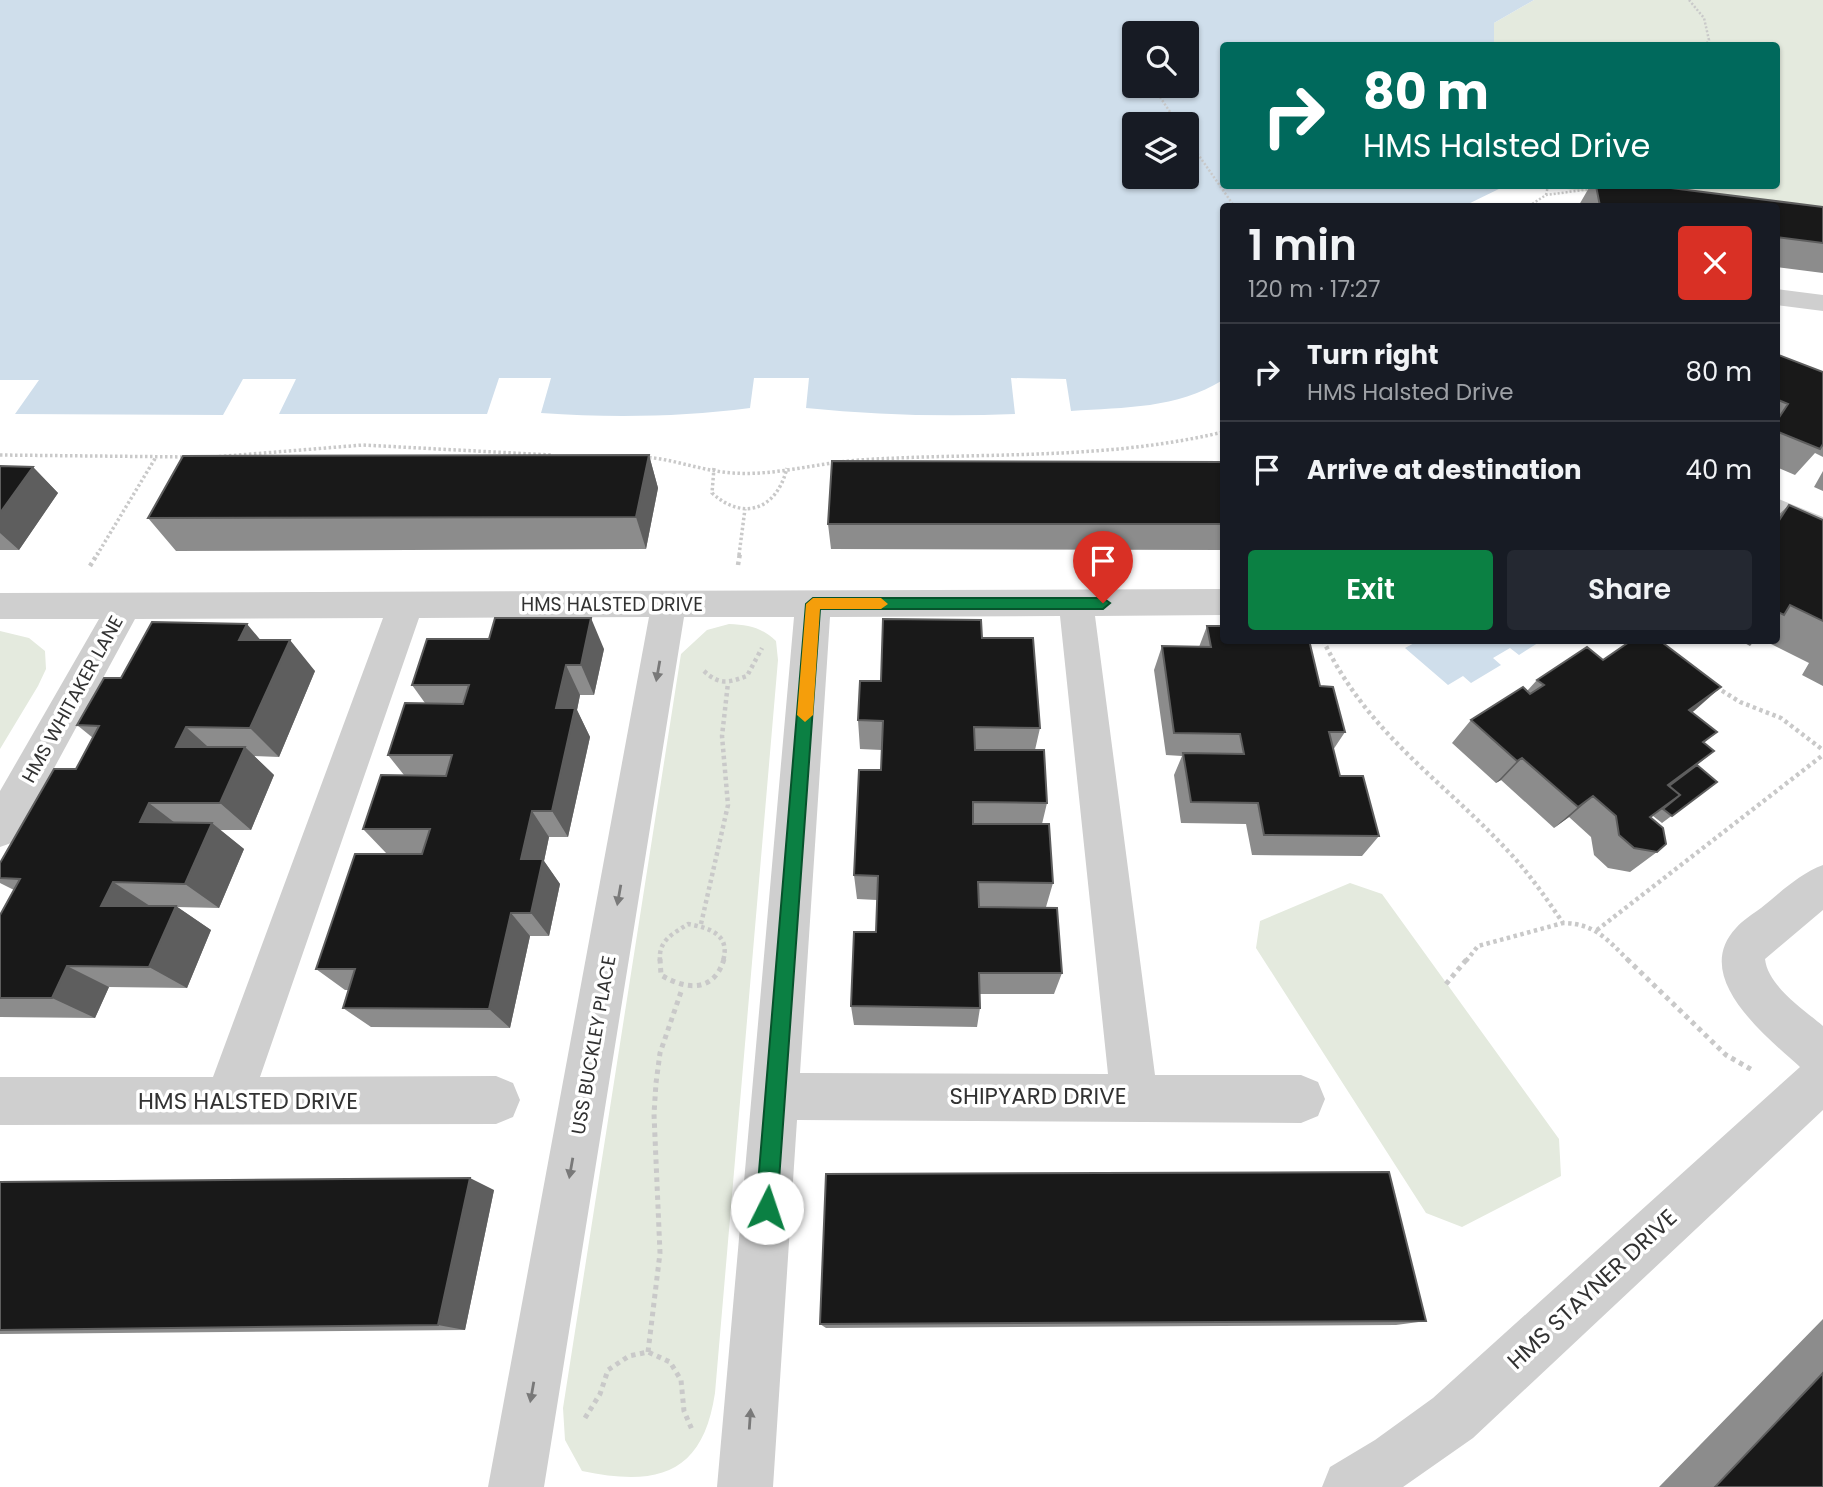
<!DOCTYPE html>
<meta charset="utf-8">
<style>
body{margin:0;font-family:Poppins,sans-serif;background:#242831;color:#f1f3f6;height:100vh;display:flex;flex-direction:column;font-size:26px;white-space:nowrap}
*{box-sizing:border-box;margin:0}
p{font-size:23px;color:#9ea1a6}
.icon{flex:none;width:38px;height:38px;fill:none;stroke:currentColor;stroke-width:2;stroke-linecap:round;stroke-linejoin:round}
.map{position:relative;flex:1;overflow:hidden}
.panel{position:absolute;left:1220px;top:203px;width:560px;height:441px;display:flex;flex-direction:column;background:#171b24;border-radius:7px;box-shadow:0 2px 5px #0004}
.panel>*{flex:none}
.hud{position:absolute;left:1220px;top:42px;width:560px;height:147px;border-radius:7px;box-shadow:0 2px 5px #0004;background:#00695c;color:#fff;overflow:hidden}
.controls{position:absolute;left:1122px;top:21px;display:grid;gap:14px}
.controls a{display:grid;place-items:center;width:77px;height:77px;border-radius:7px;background:#171b24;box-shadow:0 2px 5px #0004;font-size:35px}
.pin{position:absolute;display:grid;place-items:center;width:60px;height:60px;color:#fff;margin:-72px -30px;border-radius:50% 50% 50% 0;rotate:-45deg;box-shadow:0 0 7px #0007}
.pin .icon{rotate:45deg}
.me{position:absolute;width:77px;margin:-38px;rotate:4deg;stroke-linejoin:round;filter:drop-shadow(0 0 5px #0008)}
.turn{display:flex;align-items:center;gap:24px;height:147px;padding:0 28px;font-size:32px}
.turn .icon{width:91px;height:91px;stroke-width:2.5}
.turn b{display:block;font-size:49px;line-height:60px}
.round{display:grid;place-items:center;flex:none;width:74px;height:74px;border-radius:7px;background:#242831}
.head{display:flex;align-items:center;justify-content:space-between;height:119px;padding:0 28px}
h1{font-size:42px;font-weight:600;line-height:52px}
.primary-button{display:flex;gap:14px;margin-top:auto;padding:14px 28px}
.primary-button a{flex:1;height:80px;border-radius:7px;background:#0b8043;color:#fff;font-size:28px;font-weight:600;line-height:80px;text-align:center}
.primary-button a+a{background:#242831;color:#f1f3f6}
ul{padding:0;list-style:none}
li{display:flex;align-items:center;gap:21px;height:98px;padding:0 28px;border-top:2px solid #363941}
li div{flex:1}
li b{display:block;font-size:26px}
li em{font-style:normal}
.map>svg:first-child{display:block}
</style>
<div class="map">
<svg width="1823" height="1487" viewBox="0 0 1823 1487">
<rect width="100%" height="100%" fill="#fff"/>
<path fill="#e4eade" d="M1534 0H1823V214L1776 206 1692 205 1543 186H1776V46H1494V23Z
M729 624C749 625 761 627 776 641L778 660 715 1393C703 1474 658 1487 582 1471L565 1440 563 1408 681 654 707 630Z
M0 631 29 638 45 651 46 669 38 686 0 749Z
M1350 883 1382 894 1559 1139 1561 1176 1462 1227 1426 1213 1256 948 1260 921Z"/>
<path fill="#cfdeeb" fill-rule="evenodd" d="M0 0H1534L1494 23V45L1223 46V186H1505L1464 206H1223V380C1176 409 1126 407 1071 411L1066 379 1011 378 1015 414C945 417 876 415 806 408L809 378H754L750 408C680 417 612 418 541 413L551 378H499L487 414H279L296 379H243L223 415 15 414 39 380H0ZM1134 33H1186V86H1134ZM1134 124H1186V177H1134Z
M1418 641V640L1541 641 1519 655 1510 648 1493 658 1501 665 1471 683 1463 676 1448 685 1405 648Z"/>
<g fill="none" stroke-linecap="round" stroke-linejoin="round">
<path stroke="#c9c9c9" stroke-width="2.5" stroke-dasharray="2 2" stroke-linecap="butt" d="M1689 0 1704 18 1709 40 1705 46
M1160 97 1178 124
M1186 137 1234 206
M1546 195 1548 186
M1529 206 1546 195 1591 189"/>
<path stroke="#c9c9c9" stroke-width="3.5" stroke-dasharray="2.5 2.5" stroke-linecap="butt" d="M0 455 188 457
M214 457 363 445 551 455
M644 457C674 459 702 471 733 473 775 476 817 463 859 460 982 452 1102 461 1223 432
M714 468 712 493C744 522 777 509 787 468
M97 555 156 457
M739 555 745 509"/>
<path stroke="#c9c9c9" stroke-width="4.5" stroke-dasharray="3.5 3.5" stroke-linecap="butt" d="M738 565 740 553
M90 566 98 553
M1323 640C1368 734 1440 778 1508 851 1529 873 1546 898 1563 923 1594 923 1608 940 1629 961
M704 671C719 685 728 683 747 676L762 648
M1716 687 1740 702 1781 718 1823 750
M701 924 728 805 722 736 728 683
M1597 930 1823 755
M660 961C658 940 673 934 688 924 709 928 731 934 723 961
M1466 961 1478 946 1563 923"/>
<path stroke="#c9c9c9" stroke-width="5" stroke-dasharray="4.5 4.5" stroke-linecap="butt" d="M660 959 661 975C686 990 714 993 724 959
M1627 959 1726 1055 1754 1071
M1446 984 1467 959
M648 1352 660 1253 654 1114 656 1083 660 1053 682 989
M585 1418 600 1394 608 1370 629 1356 648 1352 670 1362 681 1380 684 1411 693 1432"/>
<path fill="#cfcfcf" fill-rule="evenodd" d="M1776 289 1823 295V311L1776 305Z
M1776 498 1823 517V543L1776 524Z
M1223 589V615L1095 616 1155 1075H1301L1318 1082 1325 1099 1318 1116 1301 1123 797 1120 773 1487H717L794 617H684L544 1487H488L649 617 419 618 260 1077 496 1076 513 1083 520 1100 513 1117 496 1124 0 1125V1077H213L383 618 135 619 14 842 0 847V791L99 619H0V593ZM1060 616 1108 1074 800 1073 830 617Z
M1823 865V910L1765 959C1768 986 1803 1009 1823 1026V1110L1473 1438 1403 1487H1322L1330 1467 1375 1440 1433 1398 1800 1067C1767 1037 1690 977 1736 928 1743 920 1753 914 1761 908 1781 892 1799 874 1823 865Z"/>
</g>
<path fill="#8c8c8c" d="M1590 186H1655L1823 207V273L1776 267V206H1580L1579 205Z
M1776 354 1823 372V457L1815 453 1795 475 1776 467Z
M649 455 658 488 646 549 176 551 148 518Z
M1223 462V550L831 549 828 524Z
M0 466 33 467 58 493 19 550H0Z
M1823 471V491L1814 487Z
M1789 505 1823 520V686L1802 675 1809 663 1763 640H1776V517Z
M1207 626 1320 686 1345 732 1333 750 1340 776 1379 836 1362 856 1252 855 1246 824 1181 823 1174 775 1182 756 1166 755 1154 670 1162 646 1199 647Z
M982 638 1040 728 1035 750 1047 803 1042 824 1053 883 1046 907H979L1062 973 1054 994H980V1008L977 1027 854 1025 851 1006 876 932 877 900 857 899 854 875 881 770 882 750 860 749 858 720 881 681Z
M260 640 315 671 279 757 254 756 274 775 251 830H220L244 849 219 908 177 907 211 930 187 988 109 987 95 1018 0 1017V915L14 890 0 883V863L76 769 93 738 77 725 121 678Z
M1739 640H1755L1750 646Z
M604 649 594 695H580L577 710 590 737 568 837H549L544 861 560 884 549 936H530L510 1028 371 1027 343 1008 348 990H345L316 969 387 854 363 829 404 775 388 755 425 703 412 685Z
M1603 660 1692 712 1717 732 1704 743 1714 751 1697 765 1717 782 1662 823 1653 816 1651 818 1657 852 1630 872 1608 868 1594 855 1591 837 1569 817 1554 828 1501 780 1496 783 1452 743 1471 720 1527 691 1537 680Z
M0 1182 494 1190 465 1330 0 1334Z
M1823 1319V1487H1659Z
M1426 1321 1396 1325 826 1328 820 1324Z"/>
<path fill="#5e5e5e" d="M649 455 658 488 646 549 636 517Z
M33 467 58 493 19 550 0 533V513Z
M591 618 604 649 594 695 581 665Z
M247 624 273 655 239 640Z
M290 640 315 671 279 757 250 728Z
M566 665 580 695 577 710 590 737 568 837 552 811 556 708Z
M1721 687 1694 711 1663 733 1689 710Z
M186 727 217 755 176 747Z
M245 747 274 775 251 830 220 803Z
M1522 758 1501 780 1496 783 1517 761Z
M1593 796 1569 817 1554 828 1578 807Z
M149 803 183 829 140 822Z
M532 811 549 837 544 861 560 884 549 936 531 913 521 859Z
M212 823 244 849 219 908 185 884Z
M113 882 150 906H101Z
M176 906 211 930 187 988 149 967Z
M511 913 530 936 510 1028 489 1009Z
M67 966 109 987 95 1018 52 998Z
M470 1178 494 1190 465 1330 438 1325Z"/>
<path fill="#191919" stroke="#5e5e5e" stroke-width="2" d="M1596 186H1655L1823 207V243L1776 237V206H1600Z
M1776 354 1823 372V444L1820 449 1776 431V422L1788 404 1776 399Z
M649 455 636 517 148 518 183 456Z
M832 461 1223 462V524H828Z
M0 466 33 467 0 513Z
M1789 505 1823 520V621L1790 605 1784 615 1776 611V525Z
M495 618H591L581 665H566L556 708H575L552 811H532L521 859H543L531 913H511L489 1009 343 1008 355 969H316L355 854H422L430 829H363L381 775 446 776 452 755H388L405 703 463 704 469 685H412L427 639H489Z
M883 619 981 620 982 638H1033L1040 728 974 727 975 750H1044L1047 803 973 802V824H1049L1053 883 978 882 979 907 1057 908 1062 973H979L980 1008 851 1006 854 932H876L878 876 854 875 859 770H881L883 721 858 720 860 681H881Z
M152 622 247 624 239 640H290L250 728 186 727 176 747H245L220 803H149L140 822 212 823 185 884 113 882 101 906H176L149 967 67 966 52 998H0V915L20 879 0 878V863L54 769H76L99 726 77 725 104 678H121Z
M1207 626H1223V640H1309L1320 686 1333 687 1345 732H1329L1340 776H1363L1379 836 1264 835 1258 803 1191 802 1183 753 1244 754 1240 734 1174 733 1162 646 1211 647Z
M1632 640H1659L1721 687 1689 710 1717 732 1703 742 1714 751 1668 785 1680 795 1650 817 1663 828 1666 844 1657 852 1634 848 1619 835 1616 816 1593 796 1578 807 1522 758 1517 761 1471 720 1523 687 1530 694 1544 685 1537 680 1587 647 1603 660Z
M1697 765 1717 782 1672 816 1663 809 1680 795 1669 786Z
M1389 1172 1426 1321 820 1324 826 1174Z
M470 1178 438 1325 0 1330V1182Z
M1823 1373V1487H1715Z"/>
<defs><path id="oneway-solid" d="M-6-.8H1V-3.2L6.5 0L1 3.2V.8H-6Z" transform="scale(1.75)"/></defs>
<g fill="#797979">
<use href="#oneway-solid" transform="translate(658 671) rotate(100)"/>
<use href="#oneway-solid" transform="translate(619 895) rotate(100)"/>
<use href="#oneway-solid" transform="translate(571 1168) rotate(100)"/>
<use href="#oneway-solid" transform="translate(532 1392) rotate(100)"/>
<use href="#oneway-solid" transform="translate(750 1419) rotate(-86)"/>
</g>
<path fill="#0b8043" stroke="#07532c" stroke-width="2" d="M813 598H1103L1110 603 1103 609H820L777 1208 774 1215 767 1218 759 1215 756 1208 806 604Z"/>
<path fill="#f59e0b" d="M813 598H881L888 604 881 609H820L813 715 805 722 797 715 806 604Z"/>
<g text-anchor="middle" stroke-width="7" stroke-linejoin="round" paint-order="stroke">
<g font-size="19" fill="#323232" stroke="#fff">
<text x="612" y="611">HMS HALSTED DRIVE</text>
<text transform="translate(72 699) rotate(-61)" y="7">HMS WHITAKER LANE</text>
<text transform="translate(593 1045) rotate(-80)" y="7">USS BUCKLEY PLACE</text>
</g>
<g font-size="23" fill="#323232" stroke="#fff">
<text x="1038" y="1104">SHIPYARD DRIVE</text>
<text x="248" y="1109">HMS HALSTED DRIVE</text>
<text transform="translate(1592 1289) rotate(-43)" y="8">HMS STAYNER DRIVE</text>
</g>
</g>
</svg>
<div class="controls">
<a><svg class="icon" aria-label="search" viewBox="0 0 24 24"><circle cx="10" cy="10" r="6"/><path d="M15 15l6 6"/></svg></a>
<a><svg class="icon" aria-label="layers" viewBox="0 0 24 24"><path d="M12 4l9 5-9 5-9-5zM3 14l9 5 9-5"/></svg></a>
</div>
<div class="pin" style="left:1103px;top:603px;background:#d93025"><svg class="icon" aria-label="arrive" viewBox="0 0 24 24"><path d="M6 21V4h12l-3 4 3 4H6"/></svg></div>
<svg class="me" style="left:767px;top:1208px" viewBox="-20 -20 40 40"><circle r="19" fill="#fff"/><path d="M0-13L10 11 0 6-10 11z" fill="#0b8043"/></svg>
<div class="hud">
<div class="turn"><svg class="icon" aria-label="right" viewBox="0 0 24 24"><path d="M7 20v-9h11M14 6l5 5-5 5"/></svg><div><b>80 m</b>HMS Halsted Drive</div></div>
</div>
<section class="panel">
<div class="head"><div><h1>1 min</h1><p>120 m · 17:27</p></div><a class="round" style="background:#d93025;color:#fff"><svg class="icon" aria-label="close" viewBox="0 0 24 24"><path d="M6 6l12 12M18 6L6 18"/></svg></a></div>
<ul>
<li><svg class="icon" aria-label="right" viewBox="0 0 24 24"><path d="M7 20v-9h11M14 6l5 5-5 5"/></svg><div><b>Turn right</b><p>HMS Halsted Drive</p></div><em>80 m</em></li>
<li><svg class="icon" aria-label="arrive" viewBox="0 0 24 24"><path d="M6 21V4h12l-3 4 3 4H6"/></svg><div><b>Arrive at destination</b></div><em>40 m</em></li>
</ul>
<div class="primary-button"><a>Exit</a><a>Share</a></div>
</section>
</div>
